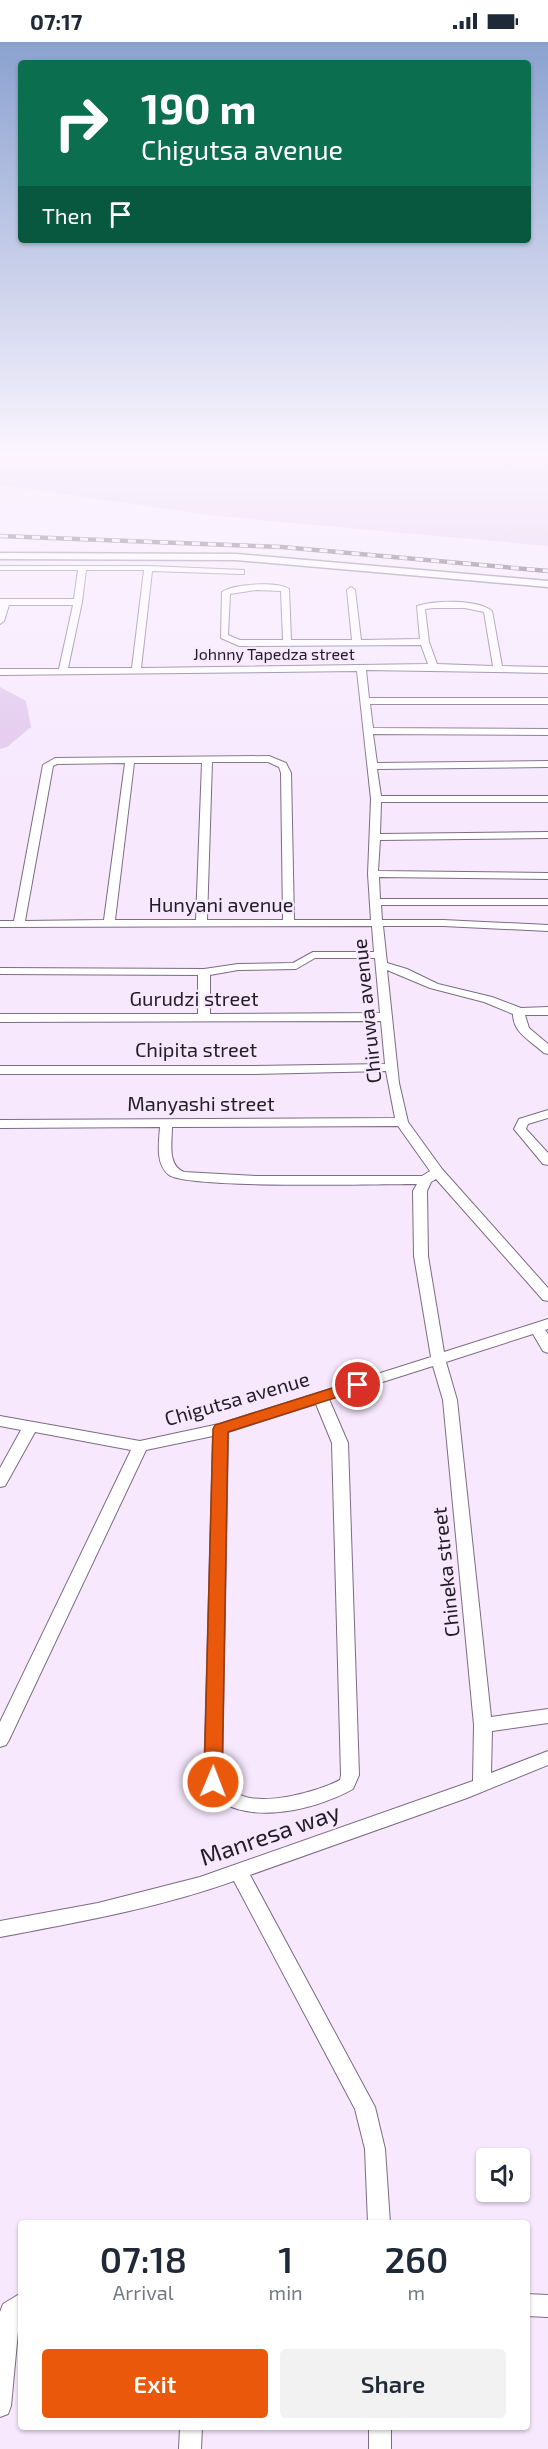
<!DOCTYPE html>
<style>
body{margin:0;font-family:"Exo 2",sans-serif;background:#f2f2f3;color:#1f2937;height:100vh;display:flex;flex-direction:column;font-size:22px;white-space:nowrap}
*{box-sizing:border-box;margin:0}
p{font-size:20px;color:#747a83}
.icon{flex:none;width:33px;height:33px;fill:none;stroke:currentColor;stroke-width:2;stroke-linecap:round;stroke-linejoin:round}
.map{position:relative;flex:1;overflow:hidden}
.details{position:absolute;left:18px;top:2178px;width:512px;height:210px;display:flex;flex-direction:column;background:#fff;border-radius:6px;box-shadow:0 2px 4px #0004}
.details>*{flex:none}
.top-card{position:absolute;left:18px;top:18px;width:513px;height:183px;border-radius:6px;box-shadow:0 2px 4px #0004;background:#0b6e4f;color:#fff;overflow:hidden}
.tools{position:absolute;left:476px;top:2106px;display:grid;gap:12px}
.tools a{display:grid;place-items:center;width:54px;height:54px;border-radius:6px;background:#fff;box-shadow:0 2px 4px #0004;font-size:30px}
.pin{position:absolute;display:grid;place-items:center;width:51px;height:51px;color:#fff;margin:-26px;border:3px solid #fff;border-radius:50%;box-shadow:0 2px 6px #0007}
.me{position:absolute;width:66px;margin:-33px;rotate:1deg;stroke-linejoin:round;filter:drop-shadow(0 0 4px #0008)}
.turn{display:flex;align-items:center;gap:21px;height:126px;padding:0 24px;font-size:27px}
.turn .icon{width:78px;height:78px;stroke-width:2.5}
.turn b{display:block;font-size:42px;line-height:51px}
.then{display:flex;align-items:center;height:57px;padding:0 24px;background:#0003;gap:12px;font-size:22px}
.eta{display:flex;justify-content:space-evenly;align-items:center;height:102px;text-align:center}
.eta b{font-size:36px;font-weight:600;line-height:42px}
.primary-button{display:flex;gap:12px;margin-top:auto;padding:12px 24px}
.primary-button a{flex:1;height:69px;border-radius:6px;background:#ea580c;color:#fff;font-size:24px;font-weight:600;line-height:69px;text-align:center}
.primary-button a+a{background:#f2f2f3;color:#1f2937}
.status{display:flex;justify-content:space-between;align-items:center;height:42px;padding:0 30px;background:#fff;direction:ltr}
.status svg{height:16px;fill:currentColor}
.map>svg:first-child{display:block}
</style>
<div class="status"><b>07:17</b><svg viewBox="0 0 49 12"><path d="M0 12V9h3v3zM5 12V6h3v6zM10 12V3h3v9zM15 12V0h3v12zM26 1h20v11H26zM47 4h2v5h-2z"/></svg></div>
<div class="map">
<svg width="548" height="2407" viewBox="0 0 548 2407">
<rect width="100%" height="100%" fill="#f7e8fe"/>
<path fill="#e1c7ed" d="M0 412H548V504L216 474 0 443Z
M0 645 26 659 31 685 7 705 0 707Z"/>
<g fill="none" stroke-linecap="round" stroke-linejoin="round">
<g stroke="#7c6c84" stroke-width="2">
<path id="minor" d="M0 524H148L244 528V532H241L152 529 141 626 428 622 421 603 239 604 221 596 222 550C234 542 277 539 289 547L291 598H352L347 548 351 545 355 548 361 598 420 597 417 564C435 558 477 557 492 569L502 624 548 625V631L366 628 369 656H548V662H370L373 686 548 687V693L373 692 377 721 548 719V725L377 727 381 754H548V760H381L380 792 548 790V796L380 798 378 829 548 831V837L379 835 380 857H548V863H381L382 878H443L548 883V889L443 884H383L387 921 407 927 438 942 492 955 521 966 548 965V973H525L529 986 548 1002V1012L544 1011C531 999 513 991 513 972L484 960 430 946 387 928 399 1041 408 1080 442 1127 548 1246V1259L543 1258 436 1137 431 1140 427 1149 428 1214 444 1310 548 1277V1287L545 1288 548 1292V1311L543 1309 533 1292 446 1320 457 1358 491 1675 548 1667V1681L492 1689 491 1731 548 1709V1723L467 1756 250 1833 375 2065 385 2107 390 2181H368L365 2107 355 2067 234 1839C158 1866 79 1880 0 1895V1879L98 1861 200 1835 473 1739 474 1683 443 1358 433 1324 329 1357 348 1401 359 1733 353 1747C314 1769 230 1790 204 1740L213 1394 146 1408 9 1698 6 1703 0 1705V1680L131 1408 35 1390 5 1444 0 1445V1426L21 1388 0 1384V1374L140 1399 219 1382 431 1315 414 1214 413 1149 417 1142C380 1142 189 1147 169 1133 155 1122 159 1100 160 1085L0 1086V1078L395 1076 386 1029 251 1032H0V1024H251L385 1022 381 979 0 980V972H198V933L0 932V926L204 927 238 922 293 921 313 910H374L372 884 0 885V879H14L43 723 55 716 269 714 286 721 291 731 294 878H371L368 832 371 757 357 629 0 633V627H59L73 563H9L4 579 0 582V557H74L78 528H0ZM86 528H144L132 626H68L82 560ZM256 548 281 549 283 598H240L228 593 230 552ZM434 566H465L484 570 493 624 437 622 429 600 425 567ZM212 720H268L279 725 281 731 283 878H207ZM125 721 104 878 25 879 53 724 57 722ZM134 721H202L196 878H115ZM315 916H375L380 971 210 972V933L238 928 296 927ZM398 1084 430 1129 422 1134H256L184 1130C167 1123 172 1101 172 1085ZM316 1362 332 1401 341 1733 340 1738C317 1750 264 1764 240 1753 232 1750 227 1745 222 1738L228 1390Z
M548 1068V1076L528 1082 526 1087 548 1111V1123L543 1122 514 1087 519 1077Z
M21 2251V2276L19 2279 11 2364 8 2372 0 2375V2270L3 2262Z
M526 2252 548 2253V2275L526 2274Z
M180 2385H202L201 2407H179Z
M369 2385H391V2407H369Z"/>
</g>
<g stroke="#7c6c84" stroke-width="3">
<path id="tertiary" d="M0 511 236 512 548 539V545L236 518 0 517Z"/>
</g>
<use href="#minor" fill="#fff" fill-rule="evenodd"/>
<use href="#tertiary" fill="#fff" fill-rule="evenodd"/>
<g stroke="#453e49" stroke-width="4.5">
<path id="rail" d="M0 494 282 505 548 529"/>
</g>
<use href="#rail" stroke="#f7e8fe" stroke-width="3" stroke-dasharray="8" stroke-linecap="butt"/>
</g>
<linearGradient id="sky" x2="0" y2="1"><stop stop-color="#8aa1cf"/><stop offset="0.55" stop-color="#fbf5ff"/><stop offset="1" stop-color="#fbf5ff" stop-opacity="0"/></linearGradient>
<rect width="548" height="749" fill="url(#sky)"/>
<path fill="#ea580c" stroke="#983908" stroke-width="1.5" d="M358 1338 363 1340 365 1343 363 1347 228 1390 222 1740 219 1745H207L204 1740 213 1387 215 1383Z"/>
<g text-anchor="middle" stroke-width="4.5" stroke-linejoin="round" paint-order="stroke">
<g font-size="16" fill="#221c25" stroke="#f7e8fe">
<text x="274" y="618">Johnny Tapedza street</text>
</g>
<g font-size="20" fill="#221c25" stroke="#f7e8fe">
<text x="221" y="870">Hunyani avenue</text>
<text x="194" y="964">Gurudzi street</text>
<text transform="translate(367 969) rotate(-96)" y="7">Chiruwa avenue</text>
<text x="196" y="1015">Chipita street</text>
<text x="201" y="1069">Manyashi street</text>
<text transform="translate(237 1357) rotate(-16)" y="7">Chigutsa avenue</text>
<text transform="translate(446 1530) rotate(-96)" y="7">Chineka street</text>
</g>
<g font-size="24" fill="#221c25" stroke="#f7e8fe">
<text transform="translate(270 1793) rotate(-19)" y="8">Manresa way</text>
</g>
</g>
</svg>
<div class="tools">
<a><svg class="icon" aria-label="sound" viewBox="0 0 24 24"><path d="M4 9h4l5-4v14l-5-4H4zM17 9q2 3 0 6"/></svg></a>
</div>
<div class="pin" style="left:358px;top:1343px;background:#d93025"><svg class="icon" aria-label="arrive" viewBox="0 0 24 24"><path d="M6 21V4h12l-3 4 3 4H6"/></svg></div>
<svg class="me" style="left:213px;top:1740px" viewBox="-20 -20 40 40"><circle r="17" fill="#ea580c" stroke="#fff" stroke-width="3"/><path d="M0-11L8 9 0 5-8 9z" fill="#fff"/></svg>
<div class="top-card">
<div class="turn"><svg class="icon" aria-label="right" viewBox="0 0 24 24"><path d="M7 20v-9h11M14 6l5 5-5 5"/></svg><div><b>190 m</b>Chigutsa avenue</div></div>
<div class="then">Then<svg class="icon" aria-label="arrive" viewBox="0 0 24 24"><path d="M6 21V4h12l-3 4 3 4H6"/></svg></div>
</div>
<section class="details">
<div class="eta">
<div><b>07:18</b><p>Arrival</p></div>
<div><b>1</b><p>min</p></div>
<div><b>260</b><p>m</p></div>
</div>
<div class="primary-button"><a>Exit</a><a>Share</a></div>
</section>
</div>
